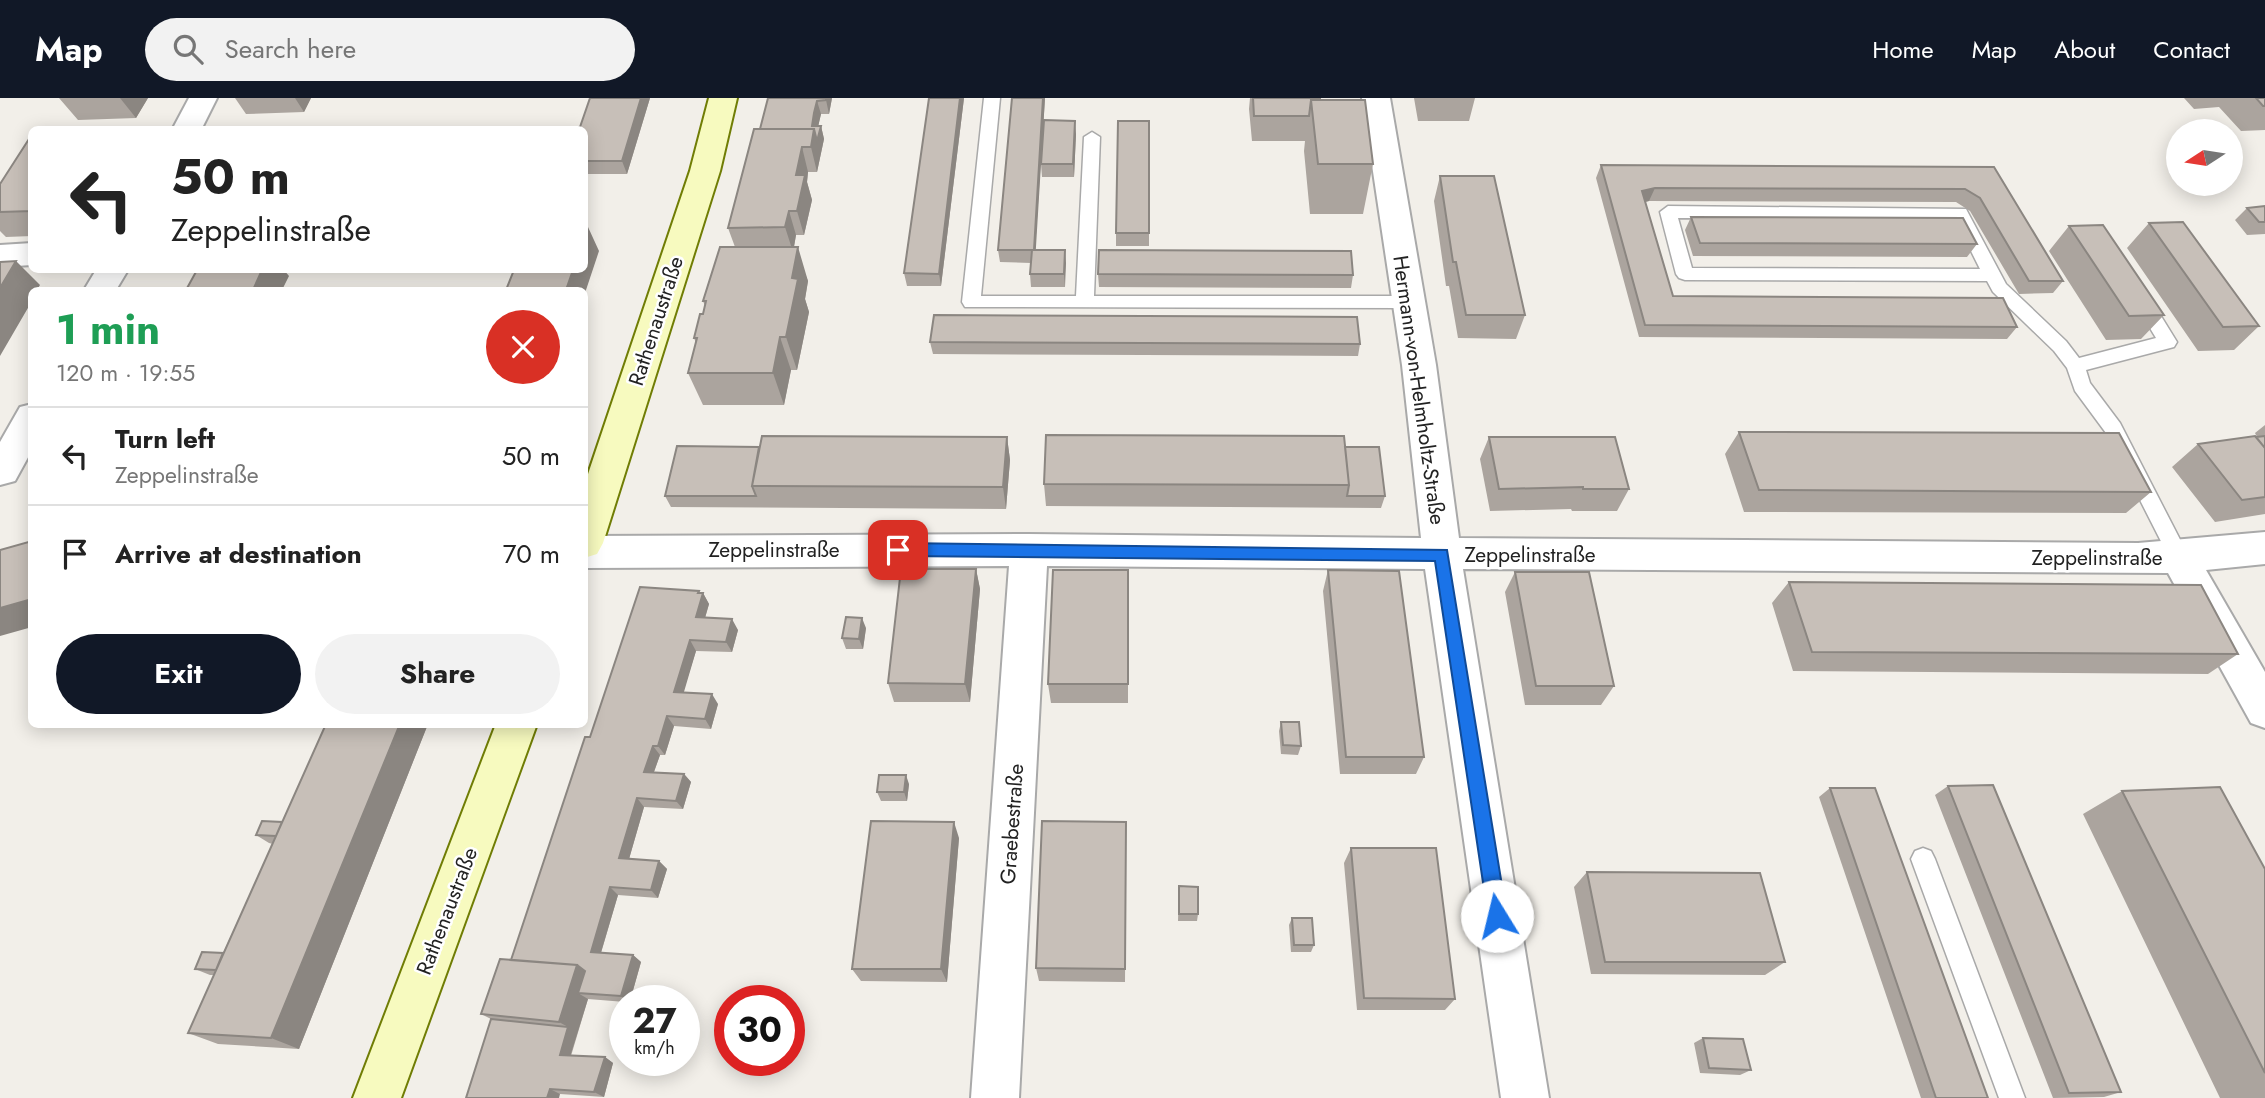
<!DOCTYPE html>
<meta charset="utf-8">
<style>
body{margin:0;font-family:Jost,sans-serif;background:#f2f2f2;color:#222;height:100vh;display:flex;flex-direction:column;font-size:26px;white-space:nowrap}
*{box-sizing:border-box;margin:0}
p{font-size:23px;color:#767676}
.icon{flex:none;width:38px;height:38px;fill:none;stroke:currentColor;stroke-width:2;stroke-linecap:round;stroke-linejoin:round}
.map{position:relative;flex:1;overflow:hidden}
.sheet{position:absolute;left:28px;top:189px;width:560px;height:441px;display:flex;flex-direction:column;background:#fff;border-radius:10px;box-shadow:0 4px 18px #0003}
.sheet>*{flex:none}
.hud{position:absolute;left:28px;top:28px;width:560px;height:147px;border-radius:10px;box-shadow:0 4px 18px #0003;background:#fff;color:#222;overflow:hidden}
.needle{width:46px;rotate:258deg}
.fabs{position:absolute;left:2166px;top:21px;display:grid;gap:14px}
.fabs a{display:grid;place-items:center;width:77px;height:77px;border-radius:50%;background:#fff;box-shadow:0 4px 18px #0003;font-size:35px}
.speed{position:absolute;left:609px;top:887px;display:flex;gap:14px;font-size:35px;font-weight:700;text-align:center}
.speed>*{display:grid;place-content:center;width:91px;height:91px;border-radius:50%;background:#fff;box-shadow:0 4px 18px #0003;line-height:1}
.speed small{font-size:18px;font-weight:400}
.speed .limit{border:10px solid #d22;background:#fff;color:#111}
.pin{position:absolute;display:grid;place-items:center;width:60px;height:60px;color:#fff;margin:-30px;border-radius:14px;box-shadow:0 4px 10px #0006}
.me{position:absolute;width:77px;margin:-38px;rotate:351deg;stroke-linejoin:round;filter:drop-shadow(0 0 5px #0008)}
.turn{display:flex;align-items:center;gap:24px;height:147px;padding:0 28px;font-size:32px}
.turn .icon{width:91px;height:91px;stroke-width:2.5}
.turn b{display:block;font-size:49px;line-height:60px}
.round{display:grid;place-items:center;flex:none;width:74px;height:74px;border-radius:37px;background:#f2f2f2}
.head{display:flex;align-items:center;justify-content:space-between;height:119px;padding:0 28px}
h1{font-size:42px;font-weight:700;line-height:52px;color:#1e9e55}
.button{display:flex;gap:14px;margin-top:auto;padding:14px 28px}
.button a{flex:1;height:80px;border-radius:42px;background:#111827;color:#fff;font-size:28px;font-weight:700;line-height:80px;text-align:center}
.button a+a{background:#f2f2f2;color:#222}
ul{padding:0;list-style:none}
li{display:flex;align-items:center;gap:21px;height:98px;padding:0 28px;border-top:2px solid #e0e0e0}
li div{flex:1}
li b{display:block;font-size:26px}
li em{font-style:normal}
header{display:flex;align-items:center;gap:42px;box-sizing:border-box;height:98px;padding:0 35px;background:#111827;color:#fff}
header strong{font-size:33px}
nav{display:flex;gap:38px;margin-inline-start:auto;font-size:24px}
.search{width:490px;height:63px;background:#f2f2f2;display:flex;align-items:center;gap:18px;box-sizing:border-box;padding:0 24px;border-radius:38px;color:#767676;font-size:26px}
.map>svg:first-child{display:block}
</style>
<header>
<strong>Map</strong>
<div class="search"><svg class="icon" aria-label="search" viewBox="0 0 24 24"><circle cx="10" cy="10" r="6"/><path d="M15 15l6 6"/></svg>Search here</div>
<nav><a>Home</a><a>Map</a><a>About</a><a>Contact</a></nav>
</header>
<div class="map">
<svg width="2265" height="1000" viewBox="0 0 2265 1000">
<rect width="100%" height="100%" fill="#f2efe9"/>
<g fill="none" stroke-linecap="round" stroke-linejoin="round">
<g stroke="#a9a9a9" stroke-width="3">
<path id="service" d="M984 0H1000L981 198H1076L1084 39 1092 34 1100 39 1094 198H1407L1413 199 1416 204 1413 209 1407 210 965 209 962 204Z
M1668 108 1966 111 2006 186 2066 243 2079 260 2156 240 2133 202 2136 197H2148L2177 244 2174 249 2086 272 2090 285 2120 325 2189 459 2186 465 2179 468 2172 465 2106 335 2075 293 2067 270 2054 253 1993 194 1987 183 1685 182 1679 180 1676 176 1660 114ZM1678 120 1955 121 1980 171 1692 170Z
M1923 750 1931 753 1935 761 2025 1000H1999L1911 761 1915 753Z"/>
</g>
<g stroke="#a9a9a9" stroke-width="4">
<path id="minor" d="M189 0H217L201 32H172Z
M1362 0H1390L1436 267 1459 440 2138 445 2265 434V466L2206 472 2265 574V630L2251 625 2168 475 1463 471 1549 1000H1501L1425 471 1047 468 1019 1000H971L1009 468 584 470V438L1029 436 1421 440 1402 267Z
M32 145V167L0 169V147Z
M96 172H128L116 192H84Z
M32 306V352L15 383 0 387V344L20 309Z"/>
</g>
<g stroke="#707d05" stroke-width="4">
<path id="secondary" d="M709 0H737L720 73 603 445 597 456 584 460V388L690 73Z
M496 626H537L401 1000H353Z"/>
</g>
<use href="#service" fill="#fff" fill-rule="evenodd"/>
<use href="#minor" fill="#fff" fill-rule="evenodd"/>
<use href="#secondary" fill="#f7fabf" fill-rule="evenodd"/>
</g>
<path fill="#aba49e" d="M59 0H148L136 20 78 22Z
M235 0H311L304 14 246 16Z
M590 0H650L627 76H584V32L580 29Z
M768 0H832L829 16H821L818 28H821L824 41 817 74H808L807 84 812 102 804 137H796L794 149 808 183 805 201 809 214 797 272H791L784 307H703L688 275 696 245 694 240 703 216 705 208 703 203 735 149 728 130 760 31Z
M929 0H964L941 188H907L904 175Z
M1012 0H1045L1035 152H1065V189H1031L1030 176 1031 165 1000 164 998 152Z
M1250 0H1320L1373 66 1363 116H1310L1304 53 1305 43H1252L1249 11Z
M1414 0H1475L1469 23H1418Z
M2184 0H2265V32L2241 33 2219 9 2194 11Z
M1149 23V148H1116V135Z
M1076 36 1074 79H1042L1041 66Z
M32 41V138L6 139 0 133V86Z
M1601 67 1994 69 2063 183 2053 195 2019 196 1970 113 1956 104 1649 103 1645 104 1673 198 2017 229 2007 241 1639 239 1596 80Z
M1440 78 1525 217 1516 241 1458 240 1449 188H1446L1434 103Z
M2265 108V136L2247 137 2235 122 2247 110Z
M1691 119 1977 146 1967 159 1693 158 1685 132Z
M2149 125 2259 228 2234 252 2198 253 2127 150Z
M2069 128 2164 217 2141 241 2106 242 2049 153Z
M1098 176 1353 177 1351 190 1099 189Z
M930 244 1360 246 1358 258 933 256Z
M2265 327V416L2215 424 2172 369 2198 346 2257 339 2255 335Z
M1739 334 2151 394 2126 415 1744 414 1725 356Z
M1007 339 1010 362 1006 411 671 409 665 398 759 349Z
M1489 339 1629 391 1617 413H1572L1571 411 1490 413 1480 361Z
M1345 349 1385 398 1381 410 1046 408 1044 386Z
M976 471 980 491 970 604H894L888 585Z
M1128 472V605H1051L1048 586Z
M1328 472 1424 659 1416 676H1340L1323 493Z
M1515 474 1614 588 1601 607H1525L1505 494Z
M1789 484 2238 556 2208 576 1793 573 1772 505Z
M701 495H703L709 506 705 520 738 532 732 554 696 553 683 594 718 606 711 631 674 628 665 657H660L654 674 684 676 691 684 683 711 644 709 629 761 659 763 667 771 658 800 618 797 601 855 633 857 641 864 630 903H625V904L588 901 571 958 605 959 613 965 604 999 560 996 466 1000 491 921 481 916 511 862 590 639Z
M866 530 863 551H846L842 540Z
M1281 624 1301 648 1298 657 1281 656 1279 633Z
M321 626H428L299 951 218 946 188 935 214 877H210L195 871 223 855 273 746 269 745 256 737 282 724 325 628Z
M909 686 907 703H881L877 694Z
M1948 688 2121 994 2104 999 2053 1000 1935 697Z
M1830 690 1988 1000H1921L1819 699Z
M2122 693 2265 771V1000H2220L2083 716Z
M1126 724 1125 884 1039 883 1036 870Z
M959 740 947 884 861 883 852 871Z
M1351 750 1455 901 1445 912H1357L1344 765Z
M1587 774 1785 864 1765 877 1591 876 1574 789Z
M1179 788 1198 816 1197 823H1178Z
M1292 820 1314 847 1311 854H1291L1289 827Z
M1703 940 1751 972 1740 977 1700 975 1694 945Z"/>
<path fill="#8b8681" d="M120 0H148L136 20Z
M295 0H311L304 14Z
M641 0H650L627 76 622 63Z
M826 0H832L829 16 826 2Z
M960 0H964L941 188 939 176Z
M1043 0H1045L1035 165 1034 152Z
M817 3 821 16 816 38 821 28 824 41 817 74 811 49 812 28Z
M1075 23 1076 36 1074 79 1073 66Z
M802 49 808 74 807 84 812 102 804 137 797 113 796 77Z
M1655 90 1649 103 1636 106 1642 93Z
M789 113 796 137 793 154 785 129Z
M588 129 599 153 584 198V192H566L573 172H584V138Z
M798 149 808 183 805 201 809 214 797 272 786 239 792 180Z
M1065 152 1066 165 1065 189 1064 176Z
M16 163 40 187 37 192H32V203L0 258V190Z
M262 172H284L289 178 282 192H253Z
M780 239 791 272 784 307 773 275Z
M1007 339 1010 362 1006 411 1003 389Z
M976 471 980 491 970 604 965 586Z
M699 493 702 499 703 495 709 506 702 530 696 519Z
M32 501V529L0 538V510Z
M862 520 866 530 863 551 859 541Z
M732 521 738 532 732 554 726 544Z
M690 542 696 553 681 604 674 594Z
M712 596 718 606 711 631 705 621Z
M667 618 674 628 665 657 658 648Z
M400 626H428L299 951 271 940Z
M653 648 660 657 651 682 644 674Z
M684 676 691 684 683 711 676 703Z
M906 677 909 686 907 703 904 694Z
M637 700 644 709 627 768 619 760Z
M954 724 959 740 947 884 941 871Z
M659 763 667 771 658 800 651 792Z
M610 789 618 797 599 861 591 854Z
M633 857 641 864 630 903H627L621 898Z
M577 867 594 880 578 895 588 901 569 962 560 957 568 929 559 924Z
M605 959 613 965 604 999 594 994Z
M550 991 560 996 559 1000H547Z"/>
<path fill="#c7bfb8" stroke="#8b8681" stroke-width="2" d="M590 0H641L622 63H584V32H555L556 29H580Z
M768 0H826V2L817 3 814 15 812 28H821L817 43 814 31H760Z
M929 0H960L939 176 904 175Z
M1012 0H1043L1034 152H998Z
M1253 0H1320V2H1311L1309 18H1254Z
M2256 0H2265V8H2263Z
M1311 2H1365L1373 66H1318Z
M1044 22 1075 23 1073 66H1041Z
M1118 23H1149V135H1116Z
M754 31H814L811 49H802L796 77H805L797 113H789L785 129 728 130Z
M29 41H32V113L0 114V86Z
M1601 67 1994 69 2063 183H2029L1980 100 1965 91 1655 90 1642 93 1673 198 2003 200 2017 229 1645 227Z
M1440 78H1494L1525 217H1466L1456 164H1453Z
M2265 108V124H2259L2247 110Z
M1691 119 1963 120 1977 146 1700 145Z
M2183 124 2259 228 2223 229 2149 125Z
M2103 127 2164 217 2129 218 2069 128Z
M720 149H798L792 180 798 181 786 239H780L773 275H688L697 240H694L700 216H703L706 203H703Z
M1032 152H1065L1064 176H1030Z
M1099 152 1351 153 1353 177 1098 176Z
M16 163 0 190V164Z
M197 172H262L253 192H186Z
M514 172H573L566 192H569H506Z
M934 217 1357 219 1360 246 930 244Z
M1739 334 2119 335 2151 394 1759 392Z
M1046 337 1344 338 1349 387 1044 386Z
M762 338 1007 339 1003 389 752 388Z
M2255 338 2265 350V399L2242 402 2198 346Z
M2265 338V350L2256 339Z
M1489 339H1615L1629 391H1583V389L1499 391Z
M677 348 759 349 752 388 756 398H665Z
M1345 349H1379L1385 398H1347L1349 387Z
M32 443V501L0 510V452Z
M901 471H976L965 586 888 585Z
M1053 472H1128V586H1048Z
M1328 472 1399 473 1424 659H1346Z
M1515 474H1589L1614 588H1536Z
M1789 484 2201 487 2238 556 1812 554Z
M640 489 699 493 698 495H703L696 519 732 521 726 544 690 542 674 594 712 596 705 621 667 618 658 648H653L644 674 684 676 676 703 637 700 619 760 659 763 651 792 610 789 591 854 633 857 621 898 578 895 585 873 577 867 511 862 585 639H590Z
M846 519 862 520 859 541 842 540Z
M1281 624H1299L1301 648 1283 647Z
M326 626H400L271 940 188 935Z
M879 677H906L904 694H877Z
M1993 687 2121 994 2069 995 1948 688Z
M2220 689 2265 771V975L2122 693Z
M1830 690H1875L1988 1000H1936Z
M262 723 282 724 276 738 256 737Z
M871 723 954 724 941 871H852Z
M1042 723 1126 724 1125 871 1036 870Z
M1351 750H1436L1455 901 1364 900Z
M1587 774 1760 775 1785 864H1605Z
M1179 788 1198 789V816H1179Z
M1292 820H1312L1314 847H1294Z
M202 854 223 855 216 872 195 871Z
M500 861 577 867 559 924 481 916Z
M491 921 568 929 560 957 605 959 594 994 550 991 547 1000H466Z
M1703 940 1743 941 1751 972 1709 970Z"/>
<path fill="#1a73e8" stroke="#114b97" stroke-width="2" d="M898 445 1447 452 1507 818 1504 824 1497 827 1491 824 1488 818 1435 463 898 458 890 452Z"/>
<g text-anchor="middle" stroke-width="5" stroke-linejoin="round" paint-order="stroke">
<g font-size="21" fill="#222" stroke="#fff">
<text transform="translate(656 223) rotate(-72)" y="7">Rathenaustraße</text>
<text transform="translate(1419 292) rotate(82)" y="7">Hermann-von-Helmholtz-Straße</text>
<text x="774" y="459">Zeppelinstraße</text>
<text x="1530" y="464">Zeppelinstraße</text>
<text x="2097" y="467">Zeppelinstraße</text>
<text transform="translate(1012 726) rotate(-86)" y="7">Graebestraße</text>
<text transform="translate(447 813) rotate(-69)" y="7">Rathenaustraße</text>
</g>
</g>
</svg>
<div class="fabs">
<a><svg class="needle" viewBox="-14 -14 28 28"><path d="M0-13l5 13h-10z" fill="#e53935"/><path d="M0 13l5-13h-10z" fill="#767676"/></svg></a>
</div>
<div class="speed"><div>27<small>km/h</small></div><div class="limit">30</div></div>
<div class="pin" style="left:898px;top:452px;background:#d93025"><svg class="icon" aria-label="arrive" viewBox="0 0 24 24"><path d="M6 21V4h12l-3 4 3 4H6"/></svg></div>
<svg class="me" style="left:1497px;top:818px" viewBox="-20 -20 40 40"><circle r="19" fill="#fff"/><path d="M0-13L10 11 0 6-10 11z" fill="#1a73e8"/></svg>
<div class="hud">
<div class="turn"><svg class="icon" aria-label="left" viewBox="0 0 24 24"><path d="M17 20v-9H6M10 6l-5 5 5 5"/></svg><div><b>50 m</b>Zeppelinstraße</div></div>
</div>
<section class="sheet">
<div class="head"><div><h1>1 min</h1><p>120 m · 19:55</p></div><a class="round" style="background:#d93025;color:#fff"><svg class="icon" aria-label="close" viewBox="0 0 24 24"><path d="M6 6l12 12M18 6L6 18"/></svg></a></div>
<ul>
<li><svg class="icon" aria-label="left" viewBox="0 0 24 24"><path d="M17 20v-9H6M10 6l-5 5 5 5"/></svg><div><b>Turn left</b><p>Zeppelinstraße</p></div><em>50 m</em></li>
<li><svg class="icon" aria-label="arrive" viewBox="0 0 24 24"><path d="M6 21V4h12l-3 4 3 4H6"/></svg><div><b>Arrive at destination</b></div><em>70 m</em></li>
</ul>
<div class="button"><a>Exit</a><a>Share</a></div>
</section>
</div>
